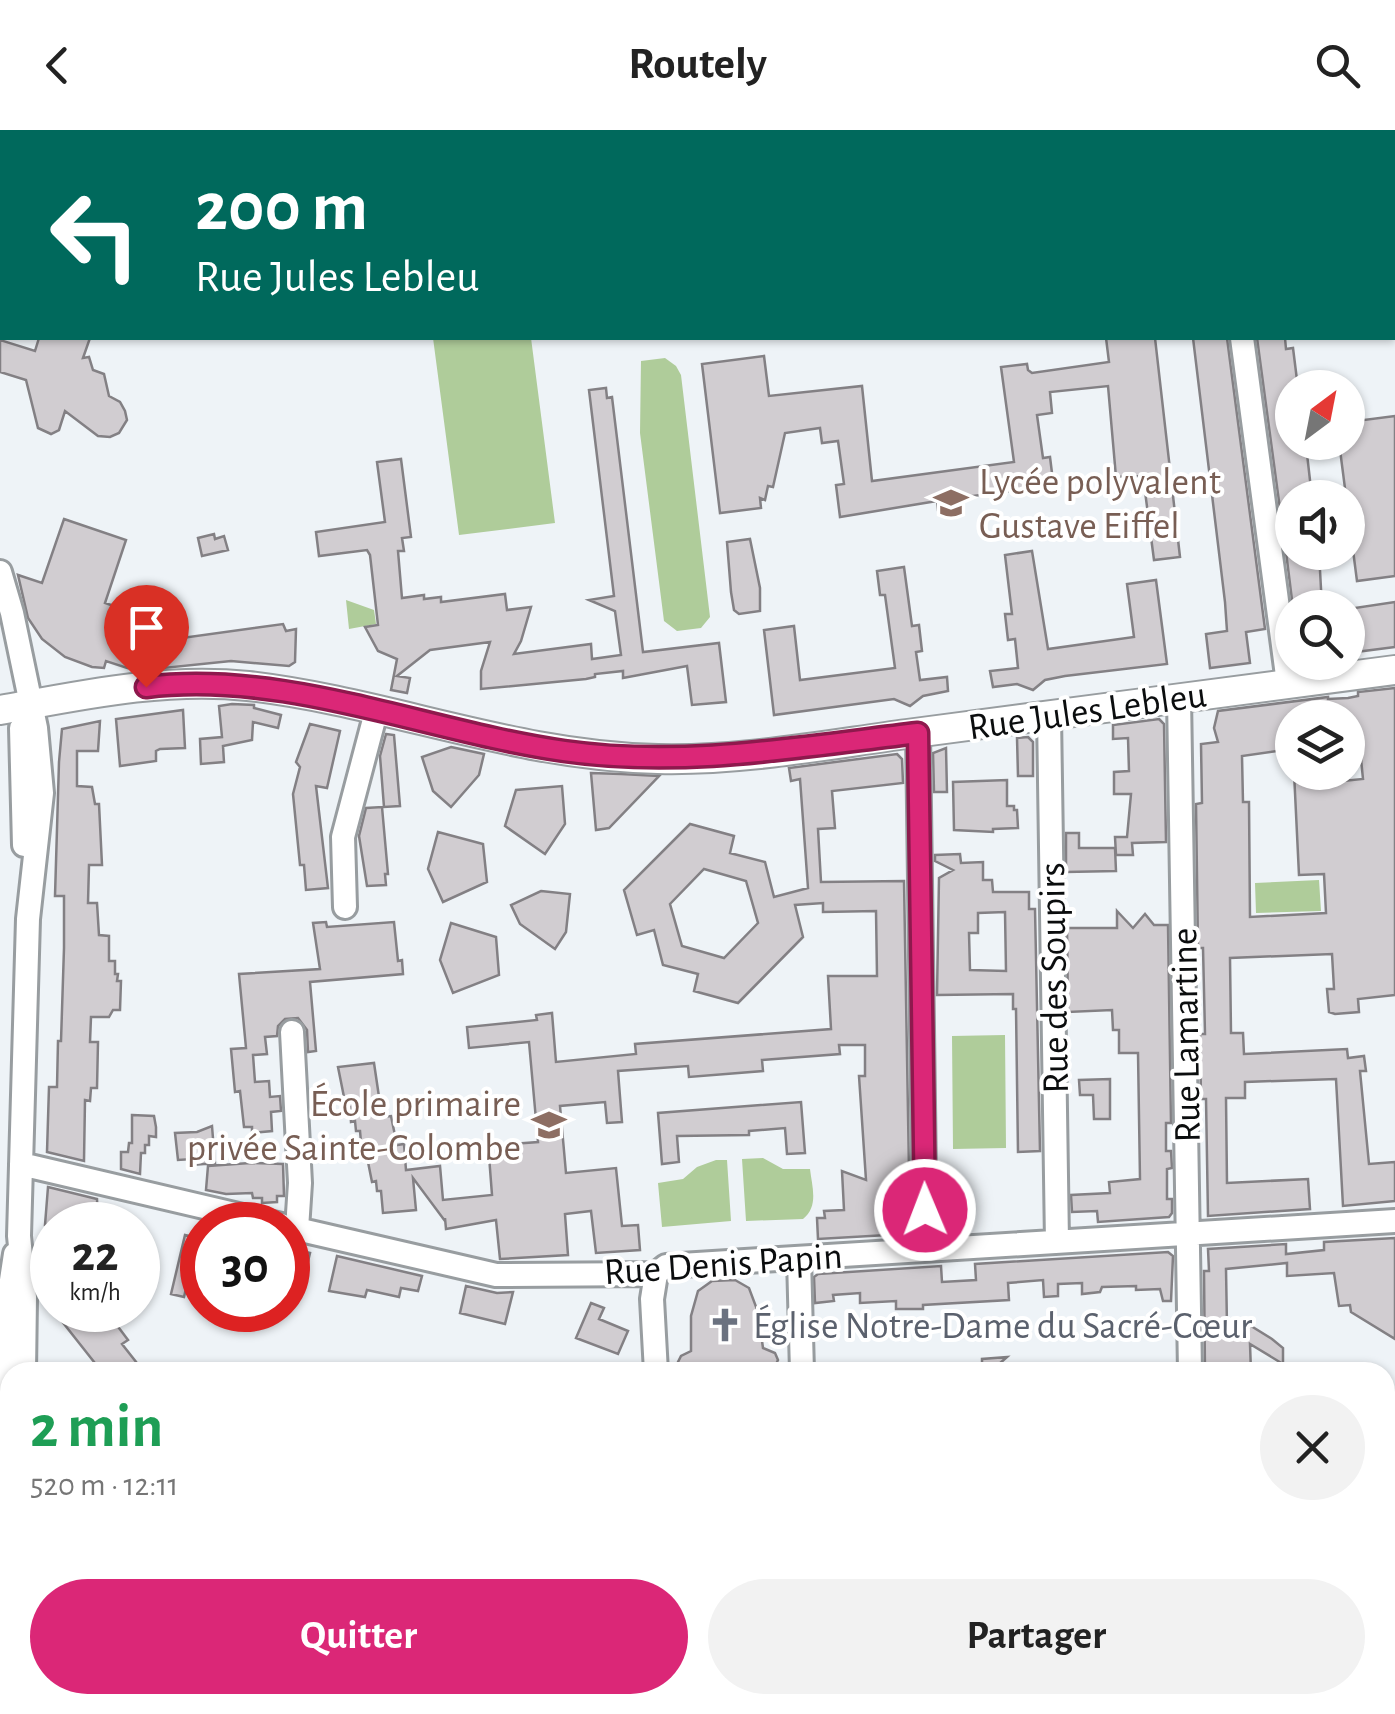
<!DOCTYPE html>
<html lang="fr">
<meta charset="utf-8">
<style>
body{margin:0;font-family:"Alegreya Sans",sans-serif;background:#f2f2f2;color:#222;height:100vh;display:flex;flex-direction:column;font-size:38px;white-space:nowrap}
*{box-sizing:border-box;margin:0}
p{font-size:32px;color:#767676}
.icon{flex:none;width:55px;height:55px;fill:none;stroke:currentColor;stroke-width:2;stroke-linecap:round;stroke-linejoin:round}
.map{position:relative;flex:1;overflow:hidden}
.panel{position:absolute;left:0px;top:1232px;width:1395px;height:352px;display:flex;flex-direction:column;background:#fff;border-radius:30px 30px 0 0;box-shadow:0 2px 8px #0004}
.panel>*{flex:none}
.hud{position:absolute;left:0px;top:0px;width:1395px;height:210px;box-shadow:0 2px 8px #0004;background:#00695c;color:#fff;overflow:hidden}
.needle{width:65px;rotate:32deg}
.tools{position:absolute;left:1275px;top:240px;display:grid;gap:20px}
.tools a{display:grid;place-items:center;width:90px;height:90px;border-radius:50%;background:#fff;box-shadow:0 2px 8px #0004;font-size:50px}
.speed{position:absolute;left:30px;top:1072px;display:flex;gap:20px;font-size:50px;font-weight:700;text-align:center}
.speed>*{display:grid;place-content:center;width:130px;height:130px;border-radius:50%;background:#fff;box-shadow:0 2px 8px #0004;line-height:1}
.speed small{font-size:25px;font-weight:400}
.speed .limit{border:15px solid #d22;background:#fff;color:#111}
.pin{position:absolute;display:grid;place-items:center;width:85px;height:85px;color:#fff;margin:-102px -42px;border-radius:50% 50% 50% 0;rotate:-45deg;box-shadow:0 0 10px #0007}
.pin .icon{rotate:45deg}
.me{position:absolute;width:110px;margin:-55px;rotate:359deg;stroke-linejoin:round;filter:drop-shadow(0 0 8px #0008)}
.turn{display:flex;align-items:center;gap:35px;height:210px;padding:0 30px;font-size:45px}
.turn .icon{width:130px;height:130px;stroke-width:2.5}
.turn b{display:block;font-size:70px;line-height:85px}
.round{display:grid;place-items:center;flex:none;width:105px;height:105px;border-radius:52px;background:#f2f2f2}
.overview{display:flex;align-items:center;justify-content:space-between;height:170px;padding:0 30px}
h1{font-size:60px;font-weight:600;line-height:75px;color:#1e9e55}
.primary-button{display:flex;gap:20px;margin-top:auto;padding:20px 30px}
.primary-button a{flex:1;height:115px;border-radius:60px;background:#db2777;color:#fff;font-size:40px;font-weight:600;line-height:115px;text-align:center}
.primary-button a+a{background:#f2f2f2;color:#222}
header{display:flex;justify-content:space-between;align-items:center;height:130px;padding:0 30px;background:#fff;font-size:45px;font-weight:600}
.map>svg:first-child{display:block}
</style>
<header><svg class="icon" aria-label="back" viewBox="0 0 24 24"><path d="M15 5l-7 7 7 7"/></svg>Routely<svg class="icon" aria-label="search" viewBox="0 0 24 24"><circle cx="10" cy="10" r="6"/><path d="M15 15l6 6"/></svg></header>
<div class="map">
<svg width="1395" height="1584" viewBox="0 0 1395 1584">
<rect width="100%" height="100%" fill="#eef3f7"/>
<path fill="#afcc9a" d="M433 208H531L555 393 459 405Z
M665 228 676 236 681 245 710 487 701 498 677 501 664 491 640 303 641 231Z
M346 470 374 480 376 494 349 499Z
M1319 750 1321 781 1256 783 1255 753Z
M1005 905 1006 1018 953 1019 952 906Z
M763 1028 783 1039H810C812 1057 819 1076 803 1089L746 1091 742 1029Z
M716 1030H727L731 1091 662 1097 658 1053 683 1049 697 1037Z
M685 1575H815L816 1584H686Z"/>
<path fill="#d1cdd1" stroke="#838084" stroke-width="2.5" fill-rule="evenodd" d="M39 208H90L83 228 89 227 93 240 104 244 109 266 120 272 125 281 127 290 119 303 110 307 98 306 65 281 59 300 51 304 38 298 26 250 0 242V210L35 221Z
M1106 208H1155L1180 427 1154 430 1143 346 1116 347 1108 256 1050 262 1052 283 1037 285 1043 328 1050 327 1054 359 1026 363 1025 359 957 368 958 378 938 380 937 371 840 387 836 355 844 354 838 311 822 313 820 298 785 303 773 357 768 356 765 370 760 368 761 378 720 383 702 234 764 226 769 266 862 256 872 351 1014 332 1001 237 1027 234 1028 240 1032 243 1109 232Z
M1193 208H1227L1265 499 1246 502 1250 533 1210 538 1206 504 1227 501 1225 472Z
M1257 208H1285L1286 219 1293 218 1298 258H1292V312L1306 315 1311 359 1304 360 1305 368H1292V415L1285 416Z
M606 258 607 268 612 267 643 522 719 513 726 572 692 575 687 536 623 548V541L595 544V547L586 549 481 559V541L490 512 430 520 397 546 410 548 407 563 391 560 397 529 378 521 365 497 378 495 370 425 367 420 319 426 316 402 385 392 377 332 401 329 411 407 402 408 404 421H398L402 468 424 465V469L441 467V472L505 464 507 480 531 477 521 511 514 524 591 514 592 529 621 525 615 481 589 470 614 466 589 260Z
M1395 286V446L1357 451 1339 312H1348V292Z
M64 389 126 410 105 473 114 476 127 538 106 531 104 538 92 537 65 527 42 509 28 488 18 445 42 453Z
M214 404 215 409 224 406 228 420 202 426 198 408Z
M750 409 760 458V481L739 484 734 480 731 462 727 412Z
M1032 421 1048 519 1134 507 1127 454 1156 450 1167 534 1065 546 1045 550 1033 560 1017 554 993 557 990 541 1018 538 1015 509 1008 510 1005 484H1012L1005 425Z
M1286 422H1319L1322 477 1293 478Z
M904 437 912 496 919 495 922 521 916 522 920 550 947 547 948 561 923 566 910 576 894 569 774 585 764 500 794 496 800 550 895 538 885 465H880L877 441Z
M1395 472V517L1348 523V479Z
M283 494 286 501 296 499 295 532 289 536 231 531 164 538 160 511Z
M1395 558V865L1358 869 1359 882 1335 884 1329 882 1327 859H1334L1332 824 1230 828 1231 903H1243L1244 924 1347 919 1348 928 1364 926 1366 941H1360L1369 1034 1395 1032V1071L1343 1076 1336 949 1245 952V968H1226L1227 1053 1308 1049 1310 1079 1208 1086 1206 969H1201L1200 904H1205L1203 818H1198L1196 674 1202 673 1201 614 1218 612 1214 598 1218 581 1328 567V569L1348 568 1358 566V562ZM1292 588H1353L1354 600 1358 599 1363 649 1332 652V642H1294L1299 745 1324 744 1326 783 1250 787 1249 672H1243L1242 626 1292 619Z
M232 574 254 575V578L281 585 278 598 253 592 252 610 223 616 224 632 201 634 200 609 222 607 219 576Z
M183 580 185 618 160 619 156 621V631L120 636 116 589Z
M1159 589 1164 594 1166 712 1132 713 1133 725H1116L1115 707H1127L1131 664H1114V642L1129 641 1128 608 1113 609V595Z
M100 591 98 621H77V656L92 657 95 674H99L102 735H89L88 773H97L99 805 109 806V831H115V844H118L117 851H121L120 880H113L109 887H91L90 912H98L97 958H91L90 971 85 970 84 1031 47 1022 49 957H57L58 911H61L64 818V766H55L59 632 62 599Z
M310 594 340 601 327 658 316 656 328 758 306 760 304 735H300L293 664 300 637 296 632Z
M386 604 394 605 400 676 384 677 380 626Z
M1028 607 1033 612V646H1018L1017 608Z
M451 617 484 624 479 645 451 677 433 661 422 627Z
M946 618 947 662H934L933 623Z
M897 624 902 629 903 653 832 661 835 698 818 699 821 752 904 751 910 1099 905 1104 818 1109 817 1088H825L824 1081 844 1080 842 1041 866 1050 859 946H865V915H839L840 924 762 930 763 941 689 947 688 936 618 941 622 992 607 993 605 972 560 976 566 1043 616 1038 622 1096 638 1095 640 1120 596 1123 591 1081 565 1084 568 1125 500 1129 496 1090 446 1099 445 1088V1091L413 1048 416 1080 383 1083 381 1061H377L376 1051 372 1052 366 1022 362 1023 360 1001H356L355 991 351 992 350 977H346L338 937 374 933 382 987 391 986 397 1015 404 1014 406 1040 440 1036 443 1070 492 1065 489 1026 500 1025 499 1015 538 1012 529 912 469 918 467 897 537 890 536 885 552 883 556 932 636 924 635 914 831 899 828 846H877L876 781 823 782V773L795 775 803 807 738 873 694 861 698 844 663 835 654 800 637 805 624 760 690 694 734 706 730 723 765 732 774 767 808 758 800 649 791 651 789 638ZM704 739 746 751 758 793 724 828 682 816 670 774Z
M591 643 621 644 659 646 609 698 596 700Z
M1007 650V676H1014V680H1017L1018 698 993 699V702L954 700 953 652Z
M562 656 565 694 545 724 505 696 516 660Z
M382 677 388 744H385L386 755 367 756 359 706 366 678Z
M438 702 483 714 487 752 443 772 428 739Z
M1066 703H1079V718H1115L1116 741 1066 742Z
M960 724 961 733 983 732V750H992L993 762H1029V779H1035L1040 1021 1018 1022 1016 879H1013V864L937 865 939 748 953 740 935 731V725ZM1005 782 1006 841 970 840 969 803H978V783Z
M541 761 570 764 566 802 555 819 520 794 511 775Z
M1117 781 1133 798 1145 784 1154 795H1168L1171 993H1166V1021H1171L1172 1038 1167 1039V1069H1172V1083L1169 1087 1098 1092 1097 1081 1072 1082 1071 1065 1110 1063 1109 1052 1140 1049 1138 923H1119V900H1113L1112 880 1068 882 1067 798H1117Z
M326 792 327 797 394 792 398 831 402 830 403 844 310 852 316 921 308 922 307 900 298 888 285 889 278 896 277 906 265 907 267 924 253 925 255 952 269 951 270 967 280 966 281 981 271 982 272 1001 252 1003V997H244L240 961 235 962 231 919 246 918 239 844 320 839 313 793Z
M451 793 496 807 499 845 453 863 440 830Z
M1110 949V989H1094L1093 965H1080L1079 950Z
M801 972 805 1023 787 1024 785 998 749 1001V1005L677 1006 679 1032 662 1034 658 983Z
M132 985 154 986 156 997V1007L149 1006V1015H145V1023H141L140 1044 121 1039V1022H128L129 1013H132Z
M212 996 215 1033 193 1035V1029L178 1030 175 1003 197 1002Z
M250 1033 283 1034 284 1066H277V1072L262 1073V1068H253L252 1063 226 1064 206 1060 208 1036Z
M48 1057 97 1069 98 1095H45Z
M185 1105 198 1108 184 1167 171 1164Z
M1395 1108V1209L1351 1182 1350 1175 1339 1176 1334 1143 1287 1146V1133L1226 1139 1227 1196H1251L1272 1209 1283 1218V1234L1250 1214 1251 1242H1205L1204 1141H1209L1208 1119 1286 1114V1124L1324 1120V1112Z
M288 1118 310 1123 305 1144 288 1140Z
M1168 1122 1173 1126 1171 1171H1163L1160 1159 1136 1160V1156L1102 1157 1100 1162 1082 1164V1153L1058 1154V1166L1044 1167 1043 1150 1008 1153 1009 1170 923 1175V1179H896V1171L860 1173V1163L833 1165 834 1171 815 1173 814 1147 818 1144 941 1136 942 1152 976 1150 975 1134Z
M337 1126 422 1146 418 1161 401 1158 399 1167 367 1160 365 1167 329 1161Z
M735 1150 749 1158 758 1182 763 1218 775 1223 778 1230 772 1242H692L677 1234 681 1226 691 1221V1186L698 1161 712 1151Z
M466 1156 497 1163 513 1162 505 1194 460 1183Z
M591 1173 604 1178 599 1189 628 1201 618 1224 576 1208Z
M53 1180H95L104 1191 110 1186 128 1210 122 1214 144 1242H102Z
M1007 1227 990 1242H982V1229Z"/>
<g fill="none" stroke-linecap="round" stroke-linejoin="round">
<g stroke="#989da0" stroke-width="28">
<path id="minor" d="M1392 98H1395
M1242 208 1288 553
M0 442 12 483 36 598 42 663 28 789 19 1106 25 1167 24 1242
M1179 567 1190 1242
M1049 585 1057 1112
M21 598 24 715
M918 603 925 1120
M345 777 343 707 376 582
M292 902 300 1053 297 1099
M21 1034 281 1095
M288 1097 496 1145 656 1144 666 1136 681 1135 1395 1091
M799 1128 802 1242
M656 1242 652 1169 656 1144
M0 1528 8 1170 15 1124
M675 1575 676 1584
M825 1575V1584
M1000 1575V1584
M1302 1575 1341 1584
M0 1576 33 1584
M544 1584 565 1575"/>
</g>
<g stroke="#989da0" stroke-width="32">
<path id="major" d="M0 580C82 565 165 547 248 556 387 572 514 626 658 629 741 631 825 615 907 604 1070 584 1232 560 1395 540
M1385 1564 1395 1547"/>
</g>
<use href="#minor" stroke="#fff" stroke-width="22"/>
<use href="#major" stroke="#fff" stroke-width="28"/>
</g>
<g fill="none" stroke-linecap="round" stroke-linejoin="round">
<g stroke="#8e194d" stroke-width="25">
<path id="route" d="M146 557C287 540 425 601 564 621 683 638 799 617 918 603L925 1080"/>
</g>
<use href="#route" stroke="#db2777" stroke-width="18"/>
</g>
<defs>
<g id="school-bare" transform="scale(2.7)"><path d="M0-5L7-2L0 1L-7-2ZM-4 1L0 2.5L4 1V4Q0 6-4 4Z" fill="#8d6e63" stroke="#fff" stroke-width="2.5" paint-order="stroke"/></g>
<g id="church-bare" transform="scale(2.7)"><path d="M-1.2-6h2.4v3.5h3.3v2.4h-3.3V6h-2.4V-.1h-3.3v-2.4h3.3Z" fill="#6b7280" stroke="#fff" stroke-width="2.5" paint-order="stroke"/></g>
</defs>
<g fill-rule="evenodd">
<use href="#school-bare" x="951" y="373"/>
<use href="#school-bare" x="549" y="995"/>
<use href="#church-bare" x="725" y="1195"/>
</g>
<g text-anchor="middle" stroke-width="8" stroke-linejoin="round" paint-order="stroke">
<g font-size="38" fill="#785e54" stroke="#fff" text-anchor="start">
<text x="979" y="364">Lycée polyvalent<tspan x="979" dy="44">Gustave Eiffel</tspan></text>
<text x="521" y="986" text-anchor="end">École primaire<tspan x="521" dy="44">privée Sainte-Colombe</tspan></text>
</g>
<g font-size="38" fill="#0b0d0e" stroke="#fff">
<text transform="translate(1087 580) rotate(-8)" y="13">Rue Jules Lebleu</text>
<text transform="translate(1053 848) rotate(-91)" y="13">Rue des Soupirs</text>
<text transform="translate(1185 905) rotate(-91)" y="13">Rue Lamartine</text>
<text transform="translate(723 1133) rotate(-4)" y="13">Rue Denis Papin</text>
</g>
<g font-size="38" fill="#5b616d" stroke="#fff" text-anchor="start">
<text x="753" y="1208">Église Notre-Dame du Sacré-Cœur</text>
</g>
</g>
</svg>
<div class="tools">
<a><svg class="needle" viewBox="-14 -14 28 28"><path d="M0-13l5 13h-10z" fill="#e53935"/><path d="M0 13l5-13h-10z" fill="#767676"/></svg></a>
<a><svg class="icon" aria-label="sound" viewBox="0 0 24 24"><path d="M4 9h4l5-4v14l-5-4H4zM17 9q2 3 0 6"/></svg></a>
<a><svg class="icon" aria-label="search" viewBox="0 0 24 24"><circle cx="10" cy="10" r="6"/><path d="M15 15l6 6"/></svg></a>
<a><svg class="icon" aria-label="layers" viewBox="0 0 24 24"><path d="M12 4l9 5-9 5-9-5zM3 14l9 5 9-5"/></svg></a>
</div>
<div class="speed"><div>22<small>km/h</small></div><div class="limit">30</div></div>
<div class="pin" style="left:146px;top:557px;background:#d93025"><svg class="icon" aria-label="arrive" viewBox="0 0 24 24"><path d="M6 21V4h12l-3 4 3 4H6"/></svg></div>
<svg class="me" style="left:925px;top:1080px" viewBox="-20 -20 40 40"><circle r="17" fill="#db2777" stroke="#fff" stroke-width="3"/><path d="M0-11L8 9 0 5-8 9z" fill="#fff"/></svg>
<div class="hud">
<div class="turn"><svg class="icon" aria-label="left" viewBox="0 0 24 24"><path d="M17 20v-9H6M10 6l-5 5 5 5"/></svg><div><b>200 m</b>Rue Jules Lebleu</div></div>
</div>
<section class="panel">
<div class="overview"><div><h1>2 min</h1><p>520 m · 12:11</p></div><a class="round"><svg class="icon" aria-label="close" viewBox="0 0 24 24"><path d="M6 6l12 12M18 6L6 18"/></svg></a></div>
<div class="primary-button"><a>Quitter</a><a>Partager</a></div>
</section>
</div>
